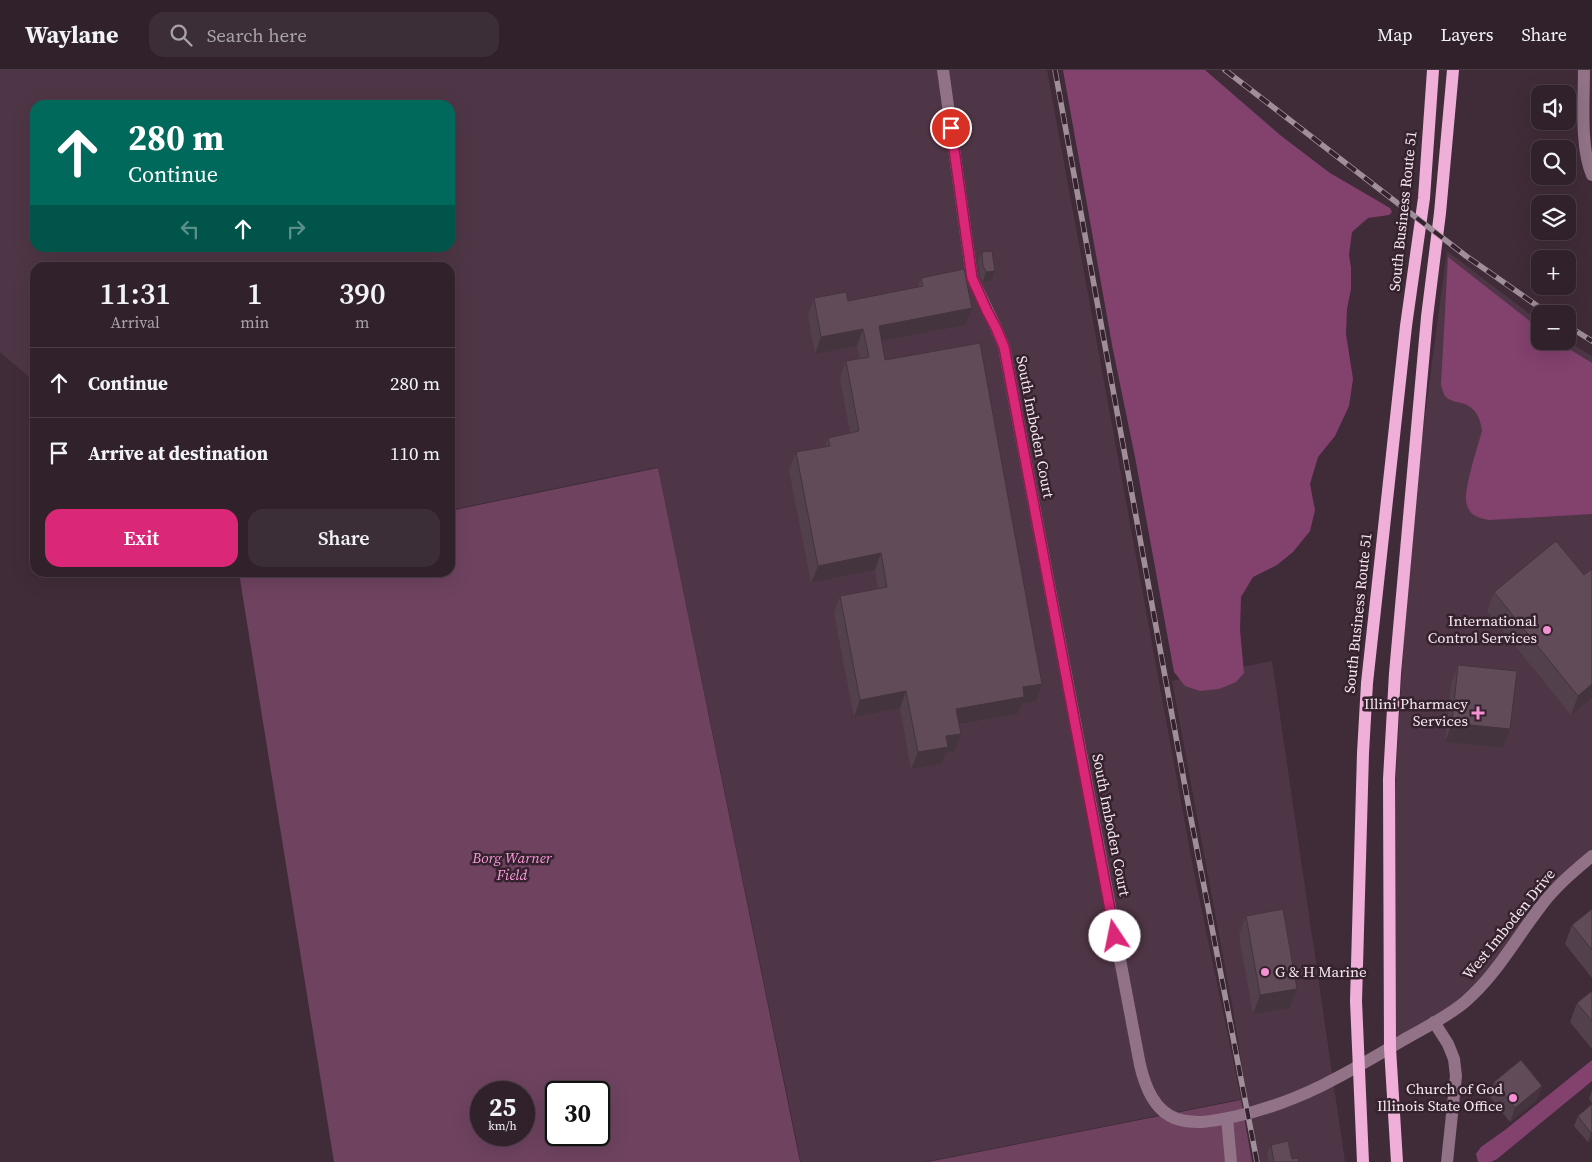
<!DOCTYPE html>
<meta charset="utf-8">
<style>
body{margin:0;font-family:"Source Serif 4",serif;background:#3c2e37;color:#f1f3f6;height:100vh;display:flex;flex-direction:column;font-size:19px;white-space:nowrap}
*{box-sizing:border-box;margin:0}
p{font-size:16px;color:#a8a3a9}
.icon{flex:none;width:28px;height:28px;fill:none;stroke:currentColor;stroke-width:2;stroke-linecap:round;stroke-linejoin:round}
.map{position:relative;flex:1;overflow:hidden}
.details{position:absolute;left:30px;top:192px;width:425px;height:315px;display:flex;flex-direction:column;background:#30212b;border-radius:15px;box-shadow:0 5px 20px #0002,0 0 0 1px #4b3e47}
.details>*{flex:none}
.top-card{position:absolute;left:30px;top:30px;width:425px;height:152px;border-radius:15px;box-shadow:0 5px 20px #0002,0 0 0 1px #4b3e47;background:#00695c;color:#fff;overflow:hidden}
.tools{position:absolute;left:1531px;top:15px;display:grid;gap:10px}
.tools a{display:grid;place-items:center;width:45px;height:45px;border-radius:10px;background:#30212b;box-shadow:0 5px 20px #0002,0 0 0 1px #4b3e47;font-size:25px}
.speed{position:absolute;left:470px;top:1011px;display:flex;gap:10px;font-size:25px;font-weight:700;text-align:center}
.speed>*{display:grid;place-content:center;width:65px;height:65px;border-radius:50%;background:#30212b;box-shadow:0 5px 20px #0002,0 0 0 1px #4b3e47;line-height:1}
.speed small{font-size:12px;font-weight:400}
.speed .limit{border:2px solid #111;border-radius:8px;background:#fff;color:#111}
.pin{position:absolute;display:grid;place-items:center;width:42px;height:42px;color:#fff;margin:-21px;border:2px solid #fff;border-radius:50%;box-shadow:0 1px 5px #0007}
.me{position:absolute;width:55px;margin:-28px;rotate:349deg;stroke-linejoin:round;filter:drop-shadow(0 0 4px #0008)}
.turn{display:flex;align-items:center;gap:18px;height:105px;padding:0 15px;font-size:22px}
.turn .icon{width:65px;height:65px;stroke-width:2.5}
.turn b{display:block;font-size:35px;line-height:42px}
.lanes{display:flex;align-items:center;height:48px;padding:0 15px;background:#0003;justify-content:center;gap:25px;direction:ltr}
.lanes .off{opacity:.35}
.eta{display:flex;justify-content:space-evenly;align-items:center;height:85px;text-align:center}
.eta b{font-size:30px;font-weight:600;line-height:35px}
.action{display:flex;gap:10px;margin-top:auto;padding:10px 15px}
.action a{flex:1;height:58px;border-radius:15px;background:#db2777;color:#fff;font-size:20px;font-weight:600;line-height:58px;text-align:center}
.action a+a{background:#3c2e37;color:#f1f3f6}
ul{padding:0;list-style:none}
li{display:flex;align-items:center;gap:15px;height:70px;padding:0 15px;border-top:1px solid #4b3e47}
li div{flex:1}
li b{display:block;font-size:19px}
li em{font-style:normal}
header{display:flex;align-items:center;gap:30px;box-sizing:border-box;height:70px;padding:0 25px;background:#30212b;border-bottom:1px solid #4b3e47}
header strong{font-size:24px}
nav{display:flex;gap:28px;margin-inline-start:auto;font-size:18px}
.search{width:350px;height:45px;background:#3c2e37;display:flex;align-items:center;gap:12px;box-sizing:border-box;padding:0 18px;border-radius:15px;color:#a8a3a9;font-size:19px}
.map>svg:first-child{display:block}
</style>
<header>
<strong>Waylane</strong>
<div class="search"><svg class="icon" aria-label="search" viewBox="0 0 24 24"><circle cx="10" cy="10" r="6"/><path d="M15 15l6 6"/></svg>Search here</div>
<nav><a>Map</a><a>Layers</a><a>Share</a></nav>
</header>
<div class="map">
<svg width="1592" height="1092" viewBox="0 0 1592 1092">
<rect width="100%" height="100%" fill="#402c39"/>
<path fill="#4f3646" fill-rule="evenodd" d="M0 0H1047L1194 803 1241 1029 924 1092H801L658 397 450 440V198H35V312L0 282ZM35 35H450V178H35Z
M1447 181 1540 252V271H1567L1592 286V779L1584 786 1477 914 1456 933 1393 971 1395 720 1403 584 1420 383Z
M1272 591 1345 1092H1257L1234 945 1172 611Z"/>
<path fill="#6f4360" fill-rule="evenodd" d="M658 398 800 1092H334L239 503 450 502V441ZM481 1022H524V1065H481ZM556 1022H599V1065H556Z
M1241 1030 1252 1092H928Z"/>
<path fill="#83416e" d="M1063 0H1205L1280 65 1330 103 1390 138 1392 142 1389 145 1368 148 1352 162 1349 185 1351 198V219L1347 239 1346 264 1353 309 1349 336 1335 366 1318 387 1310 414 1315 440 1310 461 1293 482 1277 495 1253 507 1241 527 1240 560 1244 603 1236 612 1219 619 1200 621 1185 616 1174 602 1135 387 1113 280Z
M1448 187 1540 259V271H1556L1592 293V444L1489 450C1479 448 1470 446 1467 435 1462 423 1478 376 1482 361 1481 351 1477 340 1467 335 1459 331 1451 333 1445 326 1443 323 1442 318 1441 315Z
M1592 990V1011L1497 1089 1491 1092H1478L1476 1084 1481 1077 1505 1060Z"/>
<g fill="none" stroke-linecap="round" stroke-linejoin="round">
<path stroke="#917286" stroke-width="12" d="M943 0 972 208 996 258 1004 277 1140 995C1145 1016 1154 1041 1177 1049 1196 1055 1214 1051 1233 1047 1298 1033 1348 1003 1405 969 1424 958 1449 946 1466 931 1497 904 1516 868 1541 836 1555 817 1574 801 1592 786
M1584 0C1584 30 1580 78 1592 105
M1434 952 1448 974 1454 989 1456 1006 1447 1092
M1227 1048 1231 1092"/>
<path stroke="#efafd8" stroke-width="12" d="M1363 1092 1356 931 1363 683 1367 613 1406 256 1424 128 1433 0
M1397 1092 1390 978 1389 709 1395 603 1427 247 1440 143 1453 0"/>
<g stroke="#a08f9a" stroke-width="5.5">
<path id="rail" d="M1055 0 1188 733 1257 1092
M1225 0 1466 186 1549 244
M1568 256 1592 271"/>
</g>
<use href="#rail" stroke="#35222e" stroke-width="4" stroke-dasharray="11" stroke-linecap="butt"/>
</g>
<path fill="#53404d" d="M982 182 992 210 983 212 980 206 978 192Z
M921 208 965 255 881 271 885 290 1042 614 1036 631 1022 634 1018 644 959 655 961 664 955 681 946 682 942 694 911 699 900 638 854 647 834 543 840 526 878 518 875 500 811 513 789 400 796 382 825 376 828 368 850 363 840 308 846 291 860 288 857 276 815 284 808 245 814 228 848 231 918 217Z
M1494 522 1592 628 1571 645 1487 541Z
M1458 595 1503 678 1445 672 1451 614Z
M1592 839V908L1565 874 1572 855Z
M1246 846 1297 919 1290 938 1253 944 1239 865Z
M1592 921V979L1570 952 1577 933Z
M1494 1012 1537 1030 1510 1052 1489 1026Z
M1592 1020V1033L1589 1029Z
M1592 1034V1069L1588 1072 1574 1056 1578 1046Z
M1271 1075 1292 1089 1299 1092H1269L1267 1084Z"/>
<path fill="#44343e" d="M995 201 992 210 983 212 986 202Z
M972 238 965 255 872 273 879 256Z
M863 259 857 276 815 284 821 267Z
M881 483 875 500 811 513 818 496Z
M1042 614 1036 631 1022 634 1018 644 950 656 956 639 1023 617Z
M1592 614V628L1571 645 1578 626Z
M906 621 900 638 854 647 860 630Z
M1452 653 1510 659 1503 678 1445 672Z
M961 664 955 681 946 682 942 694 911 699 918 682 946 666Z
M1297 919 1290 938 1253 944 1260 925Z
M1542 1016 1537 1030 1510 1052 1515 1038Z
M1592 1062V1069L1588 1072 1591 1063Z"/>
<path fill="#614b59" stroke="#44343e" d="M992 181 995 201 986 202 983 196 982 182Z
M964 199 972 238 879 256 885 290 980 273 1042 614 1023 617 1024 627 956 639 961 664 946 666 948 677 918 682 906 621 860 630 840 526 887 517 881 483 818 496 796 382 830 376 828 368 859 361 846 291 869 287 863 259 821 267 814 228 846 222 848 231 923 216 921 208Z
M1556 471 1584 505 1592 499V614L1578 626 1494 522Z
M1458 595 1517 601 1510 659 1452 653Z
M1283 839 1297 919 1260 925 1246 846Z
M1592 839V880L1572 855Z
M1592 921V951L1577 933Z
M1521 990 1542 1016 1515 1038 1494 1012Z
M1592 1034V1062L1591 1063 1578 1046Z
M1288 1071 1292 1089 1298 1088 1299 1092H1274L1271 1075Z"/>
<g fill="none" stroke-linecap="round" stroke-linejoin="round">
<g stroke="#8e194d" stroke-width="12">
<path id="route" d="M951 58 972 208 987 241 996 258 1004 277 1115 866"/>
</g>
<use href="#route" stroke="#db2777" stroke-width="9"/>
</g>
<g fill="#f491d3" stroke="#35222e" stroke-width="2">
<circle cx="1547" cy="560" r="5"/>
<path d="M1475.5 635.5h5v5h5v5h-5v5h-5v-5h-5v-5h5z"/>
<circle cx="1265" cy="902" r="5"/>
<circle cx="1513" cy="1028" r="5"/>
</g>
<g text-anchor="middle" stroke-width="5" stroke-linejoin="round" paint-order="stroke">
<g font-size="15" fill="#f5e8f0" stroke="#35222e">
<text transform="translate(1403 141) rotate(-84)" y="5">South Business Route 51</text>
<text transform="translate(1035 357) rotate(79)" y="5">South Imboden Court</text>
<text transform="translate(1358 543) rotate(-84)" y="5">South Business Route 51</text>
<text transform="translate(1111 755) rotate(79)" y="5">South Imboden Court</text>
<text transform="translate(1509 854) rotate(-51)" y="5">West Imboden Drive</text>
</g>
<g font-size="15" fill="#f5e8f0" stroke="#35222e" text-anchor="end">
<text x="1537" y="556">International<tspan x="1537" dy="17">Control Services</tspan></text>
<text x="1468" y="639">Illini Pharmacy<tspan x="1468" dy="17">Services</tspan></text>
<text x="1275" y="907" text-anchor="start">G &amp; H Marine</text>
<text x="1503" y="1024">Church of God<tspan x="1503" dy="17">Illinois State Office</tspan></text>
</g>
<g font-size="15" font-style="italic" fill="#fa9ada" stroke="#35222e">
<text x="512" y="793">Borg Warner<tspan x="512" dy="17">Field</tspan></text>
</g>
</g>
</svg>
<div class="tools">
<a><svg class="icon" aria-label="sound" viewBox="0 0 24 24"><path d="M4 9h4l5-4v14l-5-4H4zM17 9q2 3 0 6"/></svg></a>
<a><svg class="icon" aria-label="search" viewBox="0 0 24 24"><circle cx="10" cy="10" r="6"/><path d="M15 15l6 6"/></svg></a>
<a><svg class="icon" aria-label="layers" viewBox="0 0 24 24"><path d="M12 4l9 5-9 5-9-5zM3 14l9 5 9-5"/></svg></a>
<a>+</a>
<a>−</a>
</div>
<div class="speed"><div>25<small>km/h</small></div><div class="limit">30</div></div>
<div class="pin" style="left:951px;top:58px;background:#d93025"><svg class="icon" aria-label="arrive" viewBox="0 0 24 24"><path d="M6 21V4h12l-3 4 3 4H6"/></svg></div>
<svg class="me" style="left:1115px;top:866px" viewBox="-20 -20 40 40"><circle r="19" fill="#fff"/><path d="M0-13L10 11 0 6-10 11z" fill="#db2777"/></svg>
<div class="top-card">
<div class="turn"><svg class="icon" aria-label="ahead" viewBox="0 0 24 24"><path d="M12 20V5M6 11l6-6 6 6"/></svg><div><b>280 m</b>Continue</div></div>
<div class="lanes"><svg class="icon off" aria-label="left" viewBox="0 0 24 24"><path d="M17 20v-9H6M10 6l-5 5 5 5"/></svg><svg class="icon" aria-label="ahead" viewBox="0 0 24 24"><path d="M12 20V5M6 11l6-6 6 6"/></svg><svg class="icon off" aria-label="right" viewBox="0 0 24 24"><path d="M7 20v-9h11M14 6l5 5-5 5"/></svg></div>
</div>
<section class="details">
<div class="eta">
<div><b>11:31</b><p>Arrival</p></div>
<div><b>1</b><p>min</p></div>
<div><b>390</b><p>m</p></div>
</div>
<ul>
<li><svg class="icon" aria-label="ahead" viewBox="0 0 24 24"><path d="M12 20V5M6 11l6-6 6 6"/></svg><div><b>Continue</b></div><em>280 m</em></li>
<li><svg class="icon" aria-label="arrive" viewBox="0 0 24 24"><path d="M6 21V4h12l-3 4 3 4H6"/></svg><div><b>Arrive at destination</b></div><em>110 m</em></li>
</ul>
<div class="action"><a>Exit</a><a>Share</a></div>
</section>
</div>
